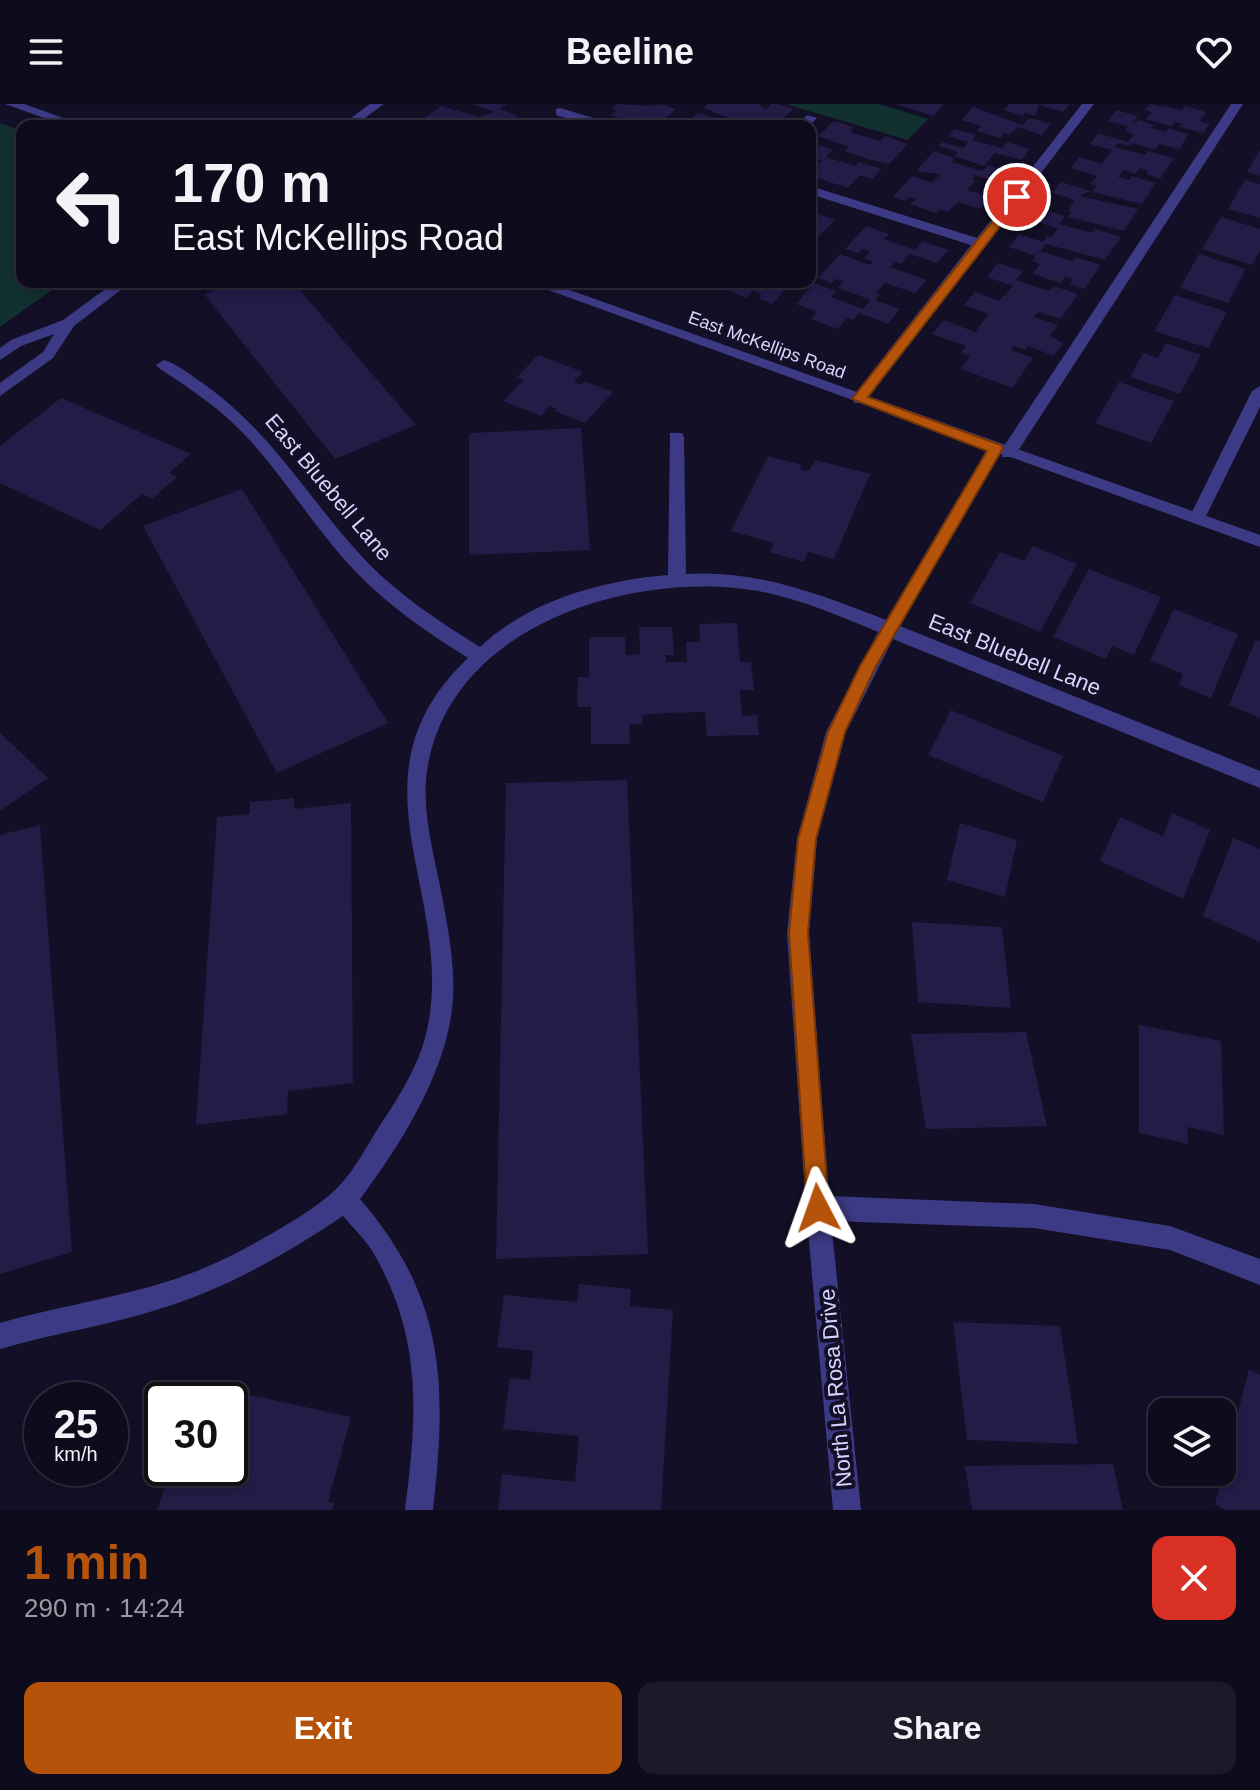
<!DOCTYPE html>
<meta charset="utf-8">
<style>
body{margin:0;font-family:Arial,sans-serif;background:#1c1929;color:#f1f3f6;height:100vh;display:flex;flex-direction:column;font-size:30px;white-space:nowrap}
*{box-sizing:border-box;margin:0}
p{font-size:26px;color:#9b9ba3}
.icon{flex:none;width:44px;height:44px;fill:none;stroke:currentColor;stroke-width:2;stroke-linecap:round;stroke-linejoin:round}
.map{position:relative;height:1406px;overflow:hidden}
.drawer{display:flex;flex-direction:column;background:#0e0b1c;flex:1}
.drawer>*{flex:none}
.hud{position:absolute;left:16px;top:16px;width:800px;height:168px;border-radius:16px;box-shadow:0 4px 12px #0003,0 0 0 2px #2e2b3b;background:#0e0b1c;color:#f1f3f6;overflow:hidden}
.tools{position:absolute;left:1148px;top:1294px;display:grid;gap:16px}
.tools a{display:grid;place-items:center;width:88px;height:88px;border-radius:16px;background:#0e0b1c;box-shadow:0 4px 12px #0003,0 0 0 2px #2e2b3b;font-size:40px}
.speed{position:absolute;left:24px;top:1278px;display:flex;gap:16px;font-size:40px;font-weight:700;text-align:center}
.speed>*{display:grid;place-content:center;width:104px;height:104px;border-radius:50%;background:#0e0b1c;box-shadow:0 4px 12px #0003,0 0 0 2px #2e2b3b;line-height:1}
.speed small{font-size:20px;font-weight:400}
.speed .limit{border:4px solid #111;border-radius:12px;background:#fff;color:#111}
.pin{position:absolute;display:grid;place-items:center;width:68px;height:68px;color:#fff;margin:-34px;border:4px solid #fff;border-radius:50%;box-shadow:0 2px 8px #0007}
.me{position:absolute;width:88px;margin:-44px;rotate:356deg;stroke-linejoin:round;filter:drop-shadow(0 0 6px #0008)}
.turn{display:flex;align-items:center;gap:28px;height:168px;padding:0 24px;font-size:36px}
.turn .icon{width:104px;height:104px;stroke-width:2.5}
.turn b{display:block;font-size:56px;line-height:68px}
.round{display:grid;place-items:center;flex:none;width:84px;height:84px;border-radius:16px;background:#1c1929}
.head{display:flex;align-items:center;justify-content:space-between;height:136px;padding:0 24px}
h1{font-size:48px;font-weight:700;line-height:60px;color:#b45309}
.action{display:flex;gap:16px;margin-top:auto;padding:16px 24px}
.action a{flex:1;height:92px;border-radius:16px;background:#b45309;color:#fff;font-size:32px;font-weight:700;line-height:92px;text-align:center}
.action a+a{background:#1c1929;color:#f1f3f6}
header{display:flex;justify-content:space-between;align-items:center;height:104px;padding:0 24px;background:#0e0b1c;font-size:36px;font-weight:700}
.map>svg:first-child{display:block}
</style>
<header><svg class="icon" aria-label="menu" viewBox="0 0 24 24"><path d="M4 6h16M4 12h16M4 18h16"/></svg>Beeline<svg class="icon" aria-label="heart" viewBox="0 0 24 24"><path d="M12 20l-8-8c-3-5 5-10 8-4 3-6 11-1 8 4z"/></svg></header>
<div class="map">
<svg width="1260" height="1406" viewBox="0 0 1260 1406">
<rect width="100%" height="100%" fill="#130f26"/>
<path fill="#12302f" d="M785 0H879L928 15 908 36Z
M0 19 22 27V178H63L0 223Z"/>
<path fill="#241b47" d="M472 0H507L499 5 518 12 505 22 481 14 476 18 480 20 477 22 416 20 441 2 478 13 495 8Z
M617 0 650 2 661 0 676 5 656 22H651L642 19 646 16 641 14 635 19 610 11 617 6 612 4Z
M708 0H758L766 5 771 0H778L793 5 775 22 750 14 745 19 751 22H740L743 20 704 4Z
M896 0H944L933 12Z
M1009 0H1070L1063 8 1039 1 1035 12 1025 9 1023 12 1004 6Z
M1150 0 1182 6 1185 2 1206 8 1200 17 1209 20 1203 29 1179 23 1182 20 1175 18 1172 23 1146 15 1152 8 1145 6Z
M973 3 1023 21 1029 14 1051 20 1042 31 1017 23 1010 31 1004 29 1000 34 977 27 981 22 962 16Z
M1116 6 1138 12 1132 20 1139 16 1154 21 1151 24 1166 28 1168 24 1189 30 1179 45 1159 40 1155 46 1132 39 1130 42 1119 39 1115 43 1145 51 1148 47 1174 54 1160 75 1146 70 1148 67 1140 64 1136 70 1123 66 1118 73 1130 76 1132 72 1156 79 1142 100 1092 88 1096 82 1090 80 1097 72 1071 64 1079 53 1102 60 1112 46 1090 40 1098 29 1128 38 1134 30 1125 27 1128 22 1108 17Z
M698 9 719 15 714 20 720 22H683Z
M834 17 854 23 850 28 880 37 885 32 908 40 889 60 867 55 844 47 849 43 818 32Z
M954 25 976 31 972 36 1002 44 1007 38 1030 45 1022 56 995 49 984 62 954 52 958 48 939 42 943 38 963 44 968 38 948 32Z
M812 39 833 46 826 53 855 62 859 58 882 65 872 75 860 71 848 84 814 73 818 69 810 64 823 57 810 53Z
M1260 46V72L1247 68Z
M934 47 955 54 952 58 982 67 988 61 1012 69 1002 80 975 71 972 76 975 77 967 86 991 93 980 105 958 98 948 108 940 105 936 109 910 100 916 95 909 93 905 97 893 93 912 72 932 79 940 70 916 67Z
M1245 76 1260 80V114L1228 105Z
M1061 78 1090 87 1080 92 1138 105 1124 127 1068 113 1072 108 1068 107 1075 96 1052 89Z
M1040 104 1065 112 1059 120 1093 129 1096 125 1121 133 1105 156 1046 140 1040 147 1072 157 1076 153 1101 161 1084 185 1070 180 1073 175 1065 173 1060 179 1033 170 1040 160 1032 157 1036 152 1009 143 1019 130 1043 138 1047 132 1051 134 1058 124 1031 116Z
M812 108 835 116 814 137 810 136Z
M1221 113 1260 125V146L1252 161 1202 145Z
M866 122 889 130 884 135 915 146 922 137 948 146 937 159 910 150 901 160 895 158 890 163 927 176 915 189 885 179 876 189 880 190 875 196 900 205 888 220 859 209 853 216 847 214 838 225 811 215 817 208 796 200 814 179 836 187 831 193 863 205 871 196 838 184 844 177 836 175 832 179 818 174 840 150 870 161 873 158 864 154 870 148 862 145 859 149 845 145Z
M1199 150 1246 165 1228 199 1180 184Z
M998 159 1023 167 1016 176 1049 187 1054 182 1078 190 1061 215 1039 208 1034 213 1058 221 1050 232 1063 239 1054 252 1028 242 1026 246 1014 242 1011 246 1033 254 1012 284 961 265 970 252 961 249 966 242 932 230 944 216 975 228 989 210 964 201 975 188 999 197 1013 182 987 173Z
M237 178H293L416 321 335 355 204 190Z
M716 178H792L772 200 758 194 762 190 753 187 746 194 713 181Z
M1175 191 1227 208 1208 244 1154 227Z
M1166 239 1201 251 1180 290 1130 273 1143 249 1158 254Z
M538 251 583 268 574 278 581 281 584 277 613 288 585 319 554 307 557 305 550 302 541 312 503 297 524 276 517 273Z
M1119 278 1174 297 1151 339 1095 319Z
M61 294 154 334 191 350 169 369 177 373 152 395 142 390 100 426 0 379V342Z
M581 324 590 446 469 451V329Z
M768 352 802 361 800 365 809 367 815 356 870 370 834 455 808 448 804 458 770 448 774 439 731 427Z
M242 385 388 619 277 669 143 422Z
M1033 442 1077 460 1040 528 970 499 1000 448 1024 457Z
M1089 465 1161 493 1134 551 1112 542 1106 555 1053 533Z
M1174 505 1238 530 1211 594 1179 581 1183 570 1150 556Z
M737 519 740 558H751L754 586H740L742 612 757 611 759 631 707 632 705 608 668 609 642 611 643 620H629L630 640H591V603H577L578 573H589V533H625L626 551 640 550 639 523H672L674 551H666V558H687L686 538H700L699 520Z
M1256 535 1260 537V614L1229 601Z
M951 606 1063 652 1043 698 928 651Z
M0 629 48 674 0 707Z
M627 676 648 1150 496 1155 506 679Z
M294 694V705L351 699 353 979 288 987 287 1010 196 1021 217 713 250 710V698Z
M1172 709 1210 726 1183 795 1100 757 1120 713 1163 732Z
M960 719 1017 736 1005 793 947 776Z
M40 721 72 1148 0 1170V731Z
M1233 734 1260 745V838L1203 812Z
M912 818 1002 823 1011 904 918 898Z
M1139 921 1221 937 1224 1031 1187 1023 1188 1040 1139 1029Z
M1026 928 1047 1022 926 1025 911 930Z
M579 1180 631 1185 630 1202 673 1206 661 1406H498L502 1370 575 1378 579 1332 503 1325 510 1274 530 1276 533 1247 497 1243 504 1191 577 1198Z
M953 1218 1060 1222 1078 1340 967 1336Z
M1249 1265 1260 1271V1406H1225L1215 1400Z
M200 1280 351 1313 328 1398 334 1399 332 1406H157L171 1364H230V1296H195Z
M1113 1360 1123 1406H972L965 1362Z"/>
<g fill="none" stroke-linecap="round" stroke-linejoin="round">
<path fill="#3d3a85" fill-rule="evenodd" d="M1231 0H1243L1014 353H1002V345Z"/>
<path fill="#3d3a85" fill-rule="evenodd" d="M5 0H24L86 22H67Z
M1082 0H1094L864 299H854V291L971 141 810 90V82L977 134Z
M560 4 610 19 612 22H593L556 11V5Z
M807 11 817 14 809 22H796Z
M164 256C177 260 189 270 201 278 271 326 310 398 367 458 400 492 440 518 480 543 528 497 603 476 668 471L670 329H682L684 333 686 470C756 465 822 491 886 516L990 340H1002L1004 344 900 522 1260 667V684L893 535 846 628 817 735 809 829 829 1092 1034 1100 1170 1122 1260 1155V1181L1170 1146 1034 1124 831 1117 861 1406H833L806 1104 787 829 797 735 826 628 878 528C832 509 785 488 735 484 616 473 452 526 428 661 420 705 434 749 442 792 448 825 455 860 453 894 449 964 402 1039 360 1095 446 1195 447 1281 433 1406H405C417 1312 423 1236 374 1150 366 1136 353 1124 343 1112 285 1151 224 1186 156 1206 105 1222 51 1230 0 1245V1219C73 1198 151 1190 220 1157 251 1142 316 1107 338 1083 355 1066 366 1043 379 1023 400 991 421 959 428 921 454 786 343 673 468 554 428 529 390 503 357 469 314 425 284 371 241 327 217 302 187 283 159 264L156 261Z
M1260 282V303L1205 414 1197 420 1191 418 1189 414 1252 287Z"/>
<path fill="#3d3a85" fill-rule="evenodd" d="M370 0H384L354 22H340Z
M115 178H131L74 222 53 254 0 292V279L43 248 54 230 21 242 0 256V244L11 236 63 216Z
M526 178H547L1260 431V443Z"/>
</g>
<path fill="#b45309" stroke="#753606" stroke-width="2" d="M1013 91 1023 93 868 293 1001 341 1003 344 875 564 845 628 816 735 808 829 829 1104 826 1112 818 1115 810 1112 807 1104 789 829 798 735 828 628 860 562 987 347 852 295Z"/>
<g text-anchor="middle" stroke-width="8" stroke-linejoin="round" paint-order="stroke">
<g font-size="18" fill="#d9d4ff" stroke="#130f26">
<text transform="translate(767 241) rotate(20)" y="6">East McKellips Road</text>
</g>
<g font-size="22" fill="#d9d4ff" stroke="#130f26">
<text transform="translate(329 383) rotate(50)" y="8">East Bluebell Lane</text>
<text transform="translate(1015 550) rotate(22)" y="8">East Bluebell Lane</text>
<text transform="translate(835 1284) rotate(-95)" y="8">North La Rosa Drive</text>
</g>
</g>
</svg>
<div class="tools">
<a><svg class="icon" aria-label="layers" viewBox="0 0 24 24"><path d="M12 4l9 5-9 5-9-5zM3 14l9 5 9-5"/></svg></a>
</div>
<div class="speed"><div>25<small>km/h</small></div><div class="limit">30</div></div>
<div class="pin" style="left:1017px;top:93px;background:#d93025"><svg class="icon" aria-label="arrive" viewBox="0 0 24 24"><path d="M6 21V4h12l-3 4 3 4H6"/></svg></div>
<svg class="me" style="left:818px;top:1104px" viewBox="-20 -20 40 40"><path d="M0-17L14 15 0 8-14 15z" fill="#b45309" stroke="#fff" stroke-width="4"/></svg>
<div class="hud">
<div class="turn"><svg class="icon" aria-label="left" viewBox="0 0 24 24"><path d="M17 20v-9H6M10 6l-5 5 5 5"/></svg><div><b>170 m</b>East McKellips Road</div></div>
</div>
</div>
<section class="drawer">
<div class="head"><div><h1>1 min</h1><p>290 m · 14:24</p></div><a class="round" style="background:#d93025;color:#fff"><svg class="icon" aria-label="close" viewBox="0 0 24 24"><path d="M6 6l12 12M18 6L6 18"/></svg></a></div>
<div class="action"><a>Exit</a><a>Share</a></div>
</section>
